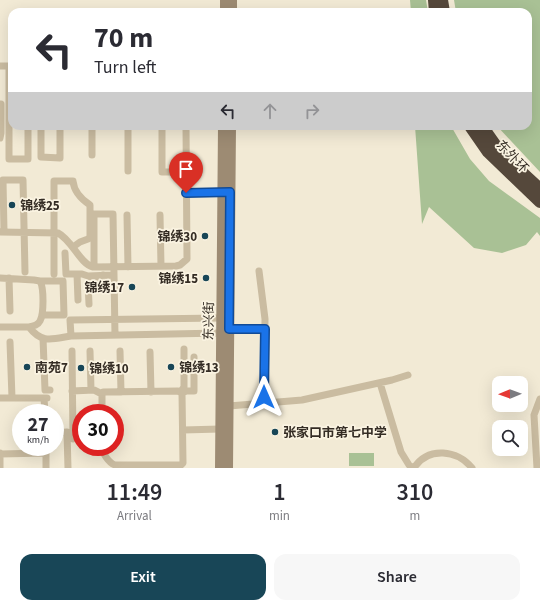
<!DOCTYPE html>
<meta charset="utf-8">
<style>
body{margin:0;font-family:"Source Sans 3","Noto Sans SC",sans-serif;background:#f7f7f7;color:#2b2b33;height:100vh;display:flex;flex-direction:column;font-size:15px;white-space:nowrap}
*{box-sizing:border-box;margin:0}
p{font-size:13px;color:#7c7c81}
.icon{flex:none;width:22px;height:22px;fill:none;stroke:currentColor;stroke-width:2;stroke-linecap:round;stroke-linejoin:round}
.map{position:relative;height:468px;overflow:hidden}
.panel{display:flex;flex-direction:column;background:#fff;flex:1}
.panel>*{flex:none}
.top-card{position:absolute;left:8px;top:8px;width:524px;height:122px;border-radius:12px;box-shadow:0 4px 16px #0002;background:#fff;color:#2b2b33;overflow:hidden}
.needle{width:26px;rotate:269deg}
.fabs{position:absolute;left:492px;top:376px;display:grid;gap:8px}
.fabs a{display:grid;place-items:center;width:36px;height:36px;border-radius:8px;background:#fff;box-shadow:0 4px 16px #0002;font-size:20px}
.speed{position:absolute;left:12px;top:404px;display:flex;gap:8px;font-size:20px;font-weight:700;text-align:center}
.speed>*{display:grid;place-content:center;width:52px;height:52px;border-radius:50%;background:#fff;box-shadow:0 4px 16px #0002;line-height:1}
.speed small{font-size:10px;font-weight:400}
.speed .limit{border:6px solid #d22;background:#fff;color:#111}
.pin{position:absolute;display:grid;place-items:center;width:34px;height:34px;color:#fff;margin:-41px -17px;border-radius:50% 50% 50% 0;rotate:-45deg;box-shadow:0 0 4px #0007}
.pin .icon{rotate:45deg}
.me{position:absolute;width:44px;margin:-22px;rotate:0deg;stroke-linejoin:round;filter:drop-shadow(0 0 3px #0008)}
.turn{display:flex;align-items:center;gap:14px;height:84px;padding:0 20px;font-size:18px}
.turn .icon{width:52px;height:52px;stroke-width:2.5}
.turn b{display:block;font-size:28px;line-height:34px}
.lanes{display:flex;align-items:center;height:38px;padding:0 20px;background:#0003;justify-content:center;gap:20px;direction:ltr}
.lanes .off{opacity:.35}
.eta{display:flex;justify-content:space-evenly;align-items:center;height:68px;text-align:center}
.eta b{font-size:24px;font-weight:600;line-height:28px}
.primary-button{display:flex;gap:8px;margin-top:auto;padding:8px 20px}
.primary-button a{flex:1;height:46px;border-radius:12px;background:#184657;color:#fff;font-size:16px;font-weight:600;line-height:46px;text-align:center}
.primary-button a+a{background:#f7f7f7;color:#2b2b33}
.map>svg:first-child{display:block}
</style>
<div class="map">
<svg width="540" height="468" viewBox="0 0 540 468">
<rect width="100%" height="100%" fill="#f2ead5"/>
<path fill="#a9c195" d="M410 0H426L428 12H411Z
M454 0H540V172L497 126H528V12H456Z
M415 126H451L470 159 489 181 540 218V236L537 232 526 245 502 253 474 248 429 207 422 224Z
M349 453H374V466H349Z"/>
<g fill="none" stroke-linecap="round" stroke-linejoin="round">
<path stroke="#cabca1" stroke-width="7" d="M0 66H12
M9 66V159H28V126
M41 126V157L60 158V126
M162 126V172H186
M0 138 1 133V104
M92 155V126
M128 171V126
M186 193 223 192
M127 215 128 267
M160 215 161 266
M0 232 58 233C72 240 80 264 93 267L176 266 180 265 187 259 186 126
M4 232 3 180H23L25 272
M65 253 66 274H82L88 276 113 275
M94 267V214H113L115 335
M259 271 265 319 264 397
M54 274V181H73C74 192 81 199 90 205V237L88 239 80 242 73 247
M77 274 78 300
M0 278 34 280 40 281C44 288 44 314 40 321 38 325 34 326 29 327
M9 278 10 311
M40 281H63L64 315H42
M89 304 88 283 103 282V275
M0 327H29C42 344 52 339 71 336
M229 329H265
M221 333 71 336 70 320 221 318
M43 338 45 390H50
M10 342 12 398
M72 351 73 439
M90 351 91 390
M120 351 121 392
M150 352 151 392
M380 383 401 452 409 465 413 468
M72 391 94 390 102 394
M181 391 184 387V349
M182 393 186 391H194V357
M0 398H47
M44 398 45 413
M229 406 302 400 392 380 408 375
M102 413V394L103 392 178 391 182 393 183 463 181 465H115C109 463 102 453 102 447
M183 430 220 429
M55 433 67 432 68 468
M0 453V468
M0 454 46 453V468
M414 468C428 446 458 450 472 468
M537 468 534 415 540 399"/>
<path stroke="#9d8b73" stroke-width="10" d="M225 12V0
M232 12V0
M220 468 223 126
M228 468 231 126"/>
<path stroke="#55483b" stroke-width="12" d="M434 0 435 12
M442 0 444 12
M470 126 488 152 540 202
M482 126 501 153 540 189"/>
</g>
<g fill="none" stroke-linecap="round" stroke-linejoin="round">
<g stroke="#114b97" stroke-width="10">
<path id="route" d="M186 193 230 192 229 329H265L264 397"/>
</g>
<use href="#route" stroke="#1a73e8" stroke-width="7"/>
</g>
<g fill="#184657" stroke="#faf3e1" stroke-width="1.5">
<circle cx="12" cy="205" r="4"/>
<circle cx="205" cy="236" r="4"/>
<circle cx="206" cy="278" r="4"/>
<circle cx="132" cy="287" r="4"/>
<circle cx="27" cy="367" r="4"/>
<circle cx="171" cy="367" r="4"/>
<circle cx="81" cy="368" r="4"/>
<circle cx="275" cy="432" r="4"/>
</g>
<g text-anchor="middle" stroke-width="3.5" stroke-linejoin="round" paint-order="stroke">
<g font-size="13" fill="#342c24" stroke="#faf3e1">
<text transform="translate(513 156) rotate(46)" y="5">东外环</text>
<text transform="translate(208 321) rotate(-89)" y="5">东兴街</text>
</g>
<g font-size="13" font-weight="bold" fill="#342c24" stroke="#faf3e1" text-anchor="start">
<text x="20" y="210">锦绣25</text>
<text x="197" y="241" text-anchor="end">锦绣30</text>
<text x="198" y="283" text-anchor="end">锦绣15</text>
<text x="124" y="292" text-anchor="end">锦绣17</text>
<text x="35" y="372">南苑7</text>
<text x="179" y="372">锦绣13</text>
<text x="89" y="373">锦绣10</text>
<text x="283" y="437">张家口市第七中学</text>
</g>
</g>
</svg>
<div class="fabs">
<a><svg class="needle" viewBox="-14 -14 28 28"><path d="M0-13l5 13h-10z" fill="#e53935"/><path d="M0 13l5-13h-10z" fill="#7c7c81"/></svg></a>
<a><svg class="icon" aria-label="search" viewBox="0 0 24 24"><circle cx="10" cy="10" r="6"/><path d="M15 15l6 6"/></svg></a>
</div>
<div class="speed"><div>27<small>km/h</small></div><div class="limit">30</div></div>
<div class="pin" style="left:186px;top:193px;background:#d93025"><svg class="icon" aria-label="arrive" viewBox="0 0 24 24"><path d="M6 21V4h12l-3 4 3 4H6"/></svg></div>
<svg class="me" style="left:264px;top:397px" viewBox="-20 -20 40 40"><path d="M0-17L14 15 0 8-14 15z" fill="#1a73e8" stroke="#fff" stroke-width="4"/></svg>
<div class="top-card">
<div class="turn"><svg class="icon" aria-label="left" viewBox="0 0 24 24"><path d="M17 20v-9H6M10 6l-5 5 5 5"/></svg><div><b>70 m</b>Turn left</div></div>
<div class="lanes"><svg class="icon" aria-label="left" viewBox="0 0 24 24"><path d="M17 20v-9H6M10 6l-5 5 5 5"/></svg><svg class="icon off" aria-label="ahead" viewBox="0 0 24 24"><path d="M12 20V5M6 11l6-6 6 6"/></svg><svg class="icon off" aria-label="right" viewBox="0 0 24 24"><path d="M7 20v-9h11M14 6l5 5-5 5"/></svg></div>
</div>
</div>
<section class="panel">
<div class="eta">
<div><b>11:49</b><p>Arrival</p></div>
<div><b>1</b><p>min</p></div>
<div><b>310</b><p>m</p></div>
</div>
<div class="primary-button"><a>Exit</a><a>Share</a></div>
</section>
